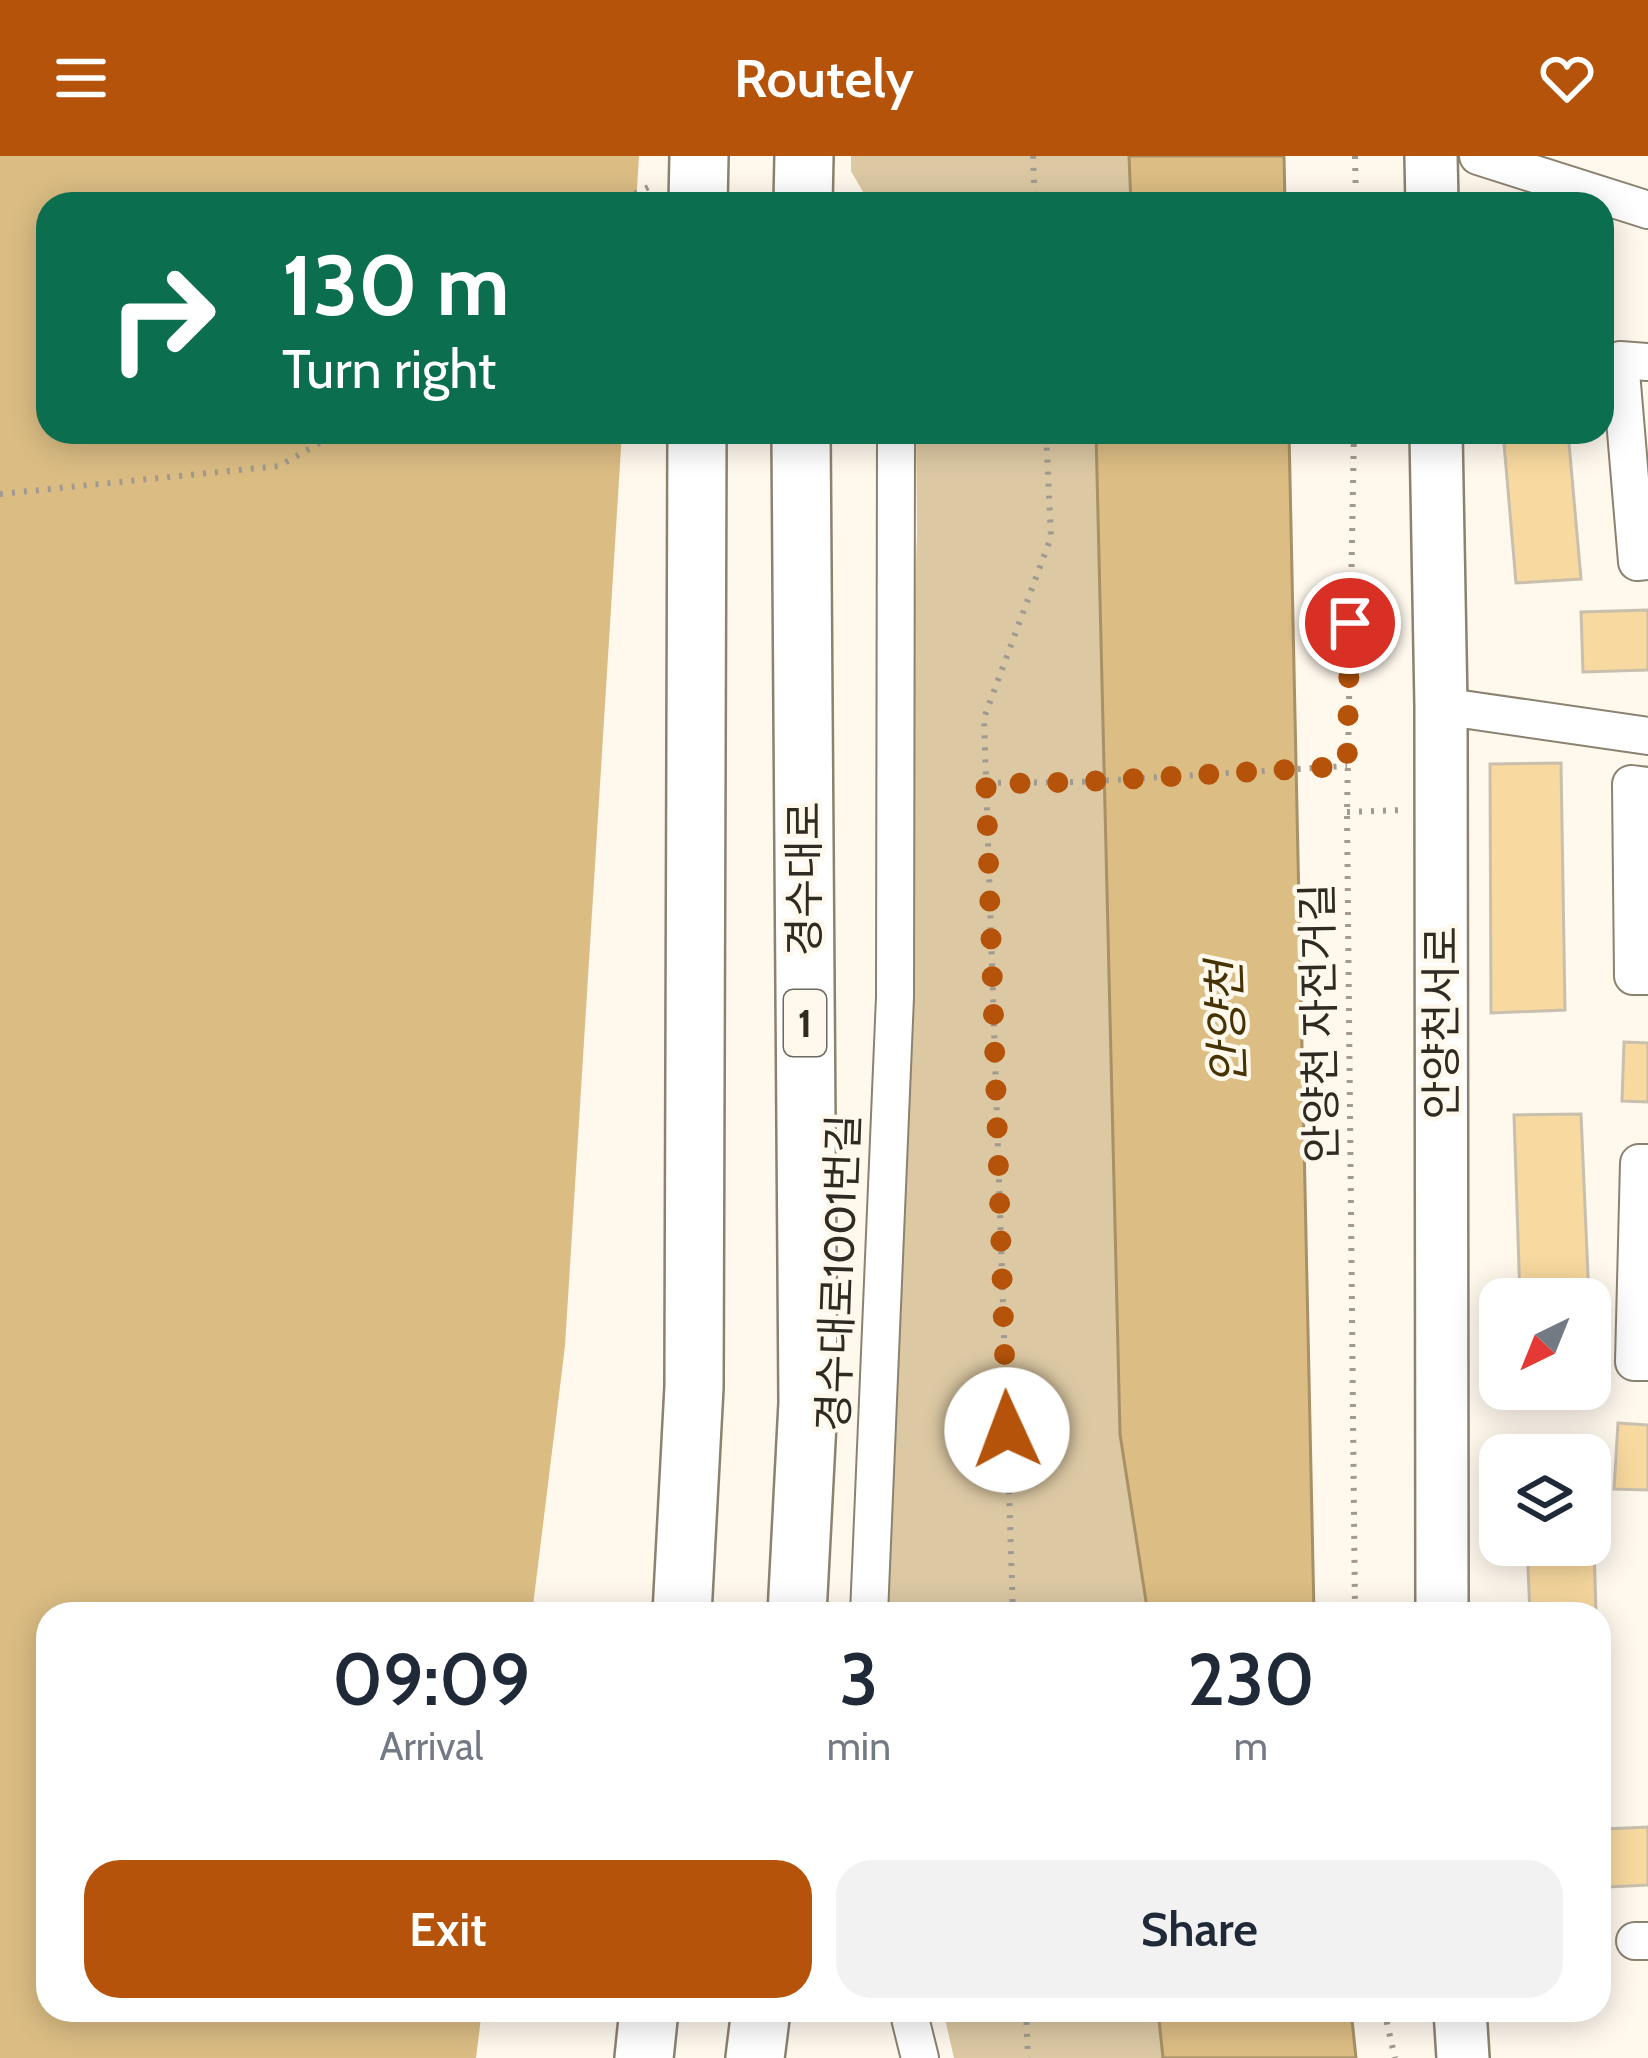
<!DOCTYPE html>
<meta charset="utf-8">
<style>
body{margin:0;font-family:Cabin,"Noto Sans KR",sans-serif;background:#f2f2f3;color:#1f2937;height:100vh;display:flex;flex-direction:column;font-size:45px;white-space:nowrap}
*{box-sizing:border-box;margin:0}
p{font-size:39px;color:#747a83}
.icon{flex:none;width:66px;height:66px;fill:none;stroke:currentColor;stroke-width:2;stroke-linecap:round;stroke-linejoin:round}
.map{position:relative;flex:1;overflow:hidden}
.details{position:absolute;left:36px;top:1446px;width:1575px;height:420px;display:flex;flex-direction:column;background:#fff;border-radius:36px;box-shadow:0 6px 30px #0003}
.details>*{flex:none}
.top-card{position:absolute;left:36px;top:36px;width:1578px;height:252px;border-radius:36px;box-shadow:0 6px 30px #0003;background:#0b6e4f;color:#fff;overflow:hidden}
.needle{width:78px;rotate:223deg}
.buttons{position:absolute;left:1479px;top:1122px;display:grid;gap:24px}
.buttons a{display:grid;place-items:center;width:132px;height:132px;border-radius:24px;background:#fff;box-shadow:0 6px 30px #0003;font-size:60px}
.pin{position:absolute;display:grid;place-items:center;width:102px;height:102px;color:#fff;margin:-51px;border:6px solid #fff;border-radius:50%;box-shadow:0 3px 12px #0007}
.me{position:absolute;width:132px;margin:-66px;rotate:358deg;stroke-linejoin:round;filter:drop-shadow(0 0 9px #0008)}
.turn{display:flex;align-items:center;gap:42px;height:252px;padding:0 48px;font-size:54px}
.turn .icon{width:156px;height:156px;stroke-width:2.5}
.turn b{display:block;font-size:84px;line-height:102px}
.eta{display:flex;justify-content:space-evenly;align-items:center;height:204px;text-align:center}
.eta b{font-size:72px;font-weight:600;line-height:84px}
.button{display:flex;gap:24px;margin-top:auto;padding:24px 48px}
.button a{flex:1;height:138px;border-radius:36px;background:#b45309;color:#fff;font-size:48px;font-weight:600;line-height:138px;text-align:center}
.button a+a{background:#f2f2f3;color:#1f2937}
header{display:flex;justify-content:space-between;align-items:center;height:156px;padding:0 48px;background:#b45309;color:#fff;font-size:54px;font-weight:600}
.map>svg:first-child{display:block}
</style>
<header><svg class="icon" aria-label="menu" viewBox="0 0 24 24"><path d="M4 6h16M4 12h16M4 18h16"/></svg>Routely<svg class="icon" aria-label="heart" viewBox="0 0 24 24"><path d="M12 20l-8-8c-3-5 5-10 8-4 3-6 11-1 8 4z"/></svg></header>
<div class="map">
<svg width="1648" height="1902" viewBox="0 0 1648 1902">
<rect width="100%" height="100%" fill="#fff8ed"/>
<path fill="#dcc8a3" d="M851 0H1129L1131 48H870L851 15Z
M916 276H1096L1120 1278 1148 1458H886L917 375Z
M943 1854H1158L1163 1902H954Z"/>
<path fill="#dbbd84" d="M0 0H639L636 48H48V276H622L565 1190 532 1458H48V1854H482L476 1902H0Z"/>
<path fill="#dcbd84" stroke="#a89167" stroke-width="3" d="M1129 0H1284L1285 48H1131Z
M1096 276H1289L1314 1458H1148L1120 1278Z
M1158 1854H1351L1356 1902H1163Z"/>
<path fill="#f8d99f" stroke="#c9bfad" stroke-width="3" d="M1503 276H1568L1581 423 1516 427Z
M1648 454V514L1583 516 1581 456Z
M1561 607 1565 854 1491 857 1490 608Z
M1624 886 1648 887V946L1622 945Z
M1581 958 1589 1143H1520L1514 959Z
M1590 1170 1593 1235 1524 1239 1523 1233H1590Z
M1618 1267 1648 1269V1334L1614 1333Z
M1590 1355H1593L1596 1458H1530L1527 1389H1590Z
M1648 1671V1729L1609 1731 1605 1673Z"/>
<g fill="none" stroke-linecap="round" stroke-linejoin="round">
<g stroke="#8b8270" stroke-width="40">
<path id="street" d="M1478 0 1648 54
M1648 206 1620 204 1637 406 1648 405
M1441 550 1648 580
M1648 630 1631 628 1633 820H1648
M1648 1007H1639L1634 1206H1648
M869 1458 895 841 896 276
M1635 1785H1648
M908 1854 920 1902"/>
</g>
<g stroke="#8b8270" stroke-width="56">
<path id="secondary" d="M1431 0 1432 48
M1436 276 1441 550 1442 1458
M1460 1854 1463 1902"/>
</g>
<g stroke="#8b8270" stroke-width="62">
<path id="primary" d="M698 48 699 0
M803 48 804 0
M682 1458 694 1231 697 276
M797 1458 808 1247 801 276
M644 1902 649 1854
M755 1902 761 1854"/>
</g>
<path stroke="#a09a91" stroke-width="6" stroke-dasharray="3 9" stroke-linecap="butt" d="M1033 0 1035 48
M1355 0 1356 48
M613 48 653 29
M1354 276 1347 656 1355 1458
M0 338 279 310 339 276
M986 627 1079 626 1347 610
M1347 656 1403 654
M1013 1458 984 562 1051 381 1046 276
M1026 1854 1028 1902
M1384 1854 1395 1902"/>
<use href="#street" stroke="#fff" stroke-width="36"/>
<use href="#secondary" stroke="#fff" stroke-width="51"/>
<use href="#primary" stroke="#fff" stroke-width="57"/>
</g>
<g fill="none" stroke-linecap="round" stroke-linejoin="round">
<path stroke="#b45309" stroke-width="21" stroke-dasharray="0 37.8" d="M1007 1274 986 628 1078 626 1347 610 1350 467"/>
</g>
<g text-anchor="middle" stroke-width="9" stroke-linejoin="round" paint-order="stroke">
<rect fill="#fff8ed" stroke="#6d6860" stroke-width="3" x="784" y="834" width="42" height="66" rx="9"/>
<g font-size="39" font-weight="bold" fill="#2f2b23">
<text x="805" y="881">1</text>
</g>
<g font-size="42" fill="#2f2b23" stroke="#fff8ed">
<text transform="translate(804 723) rotate(-90)" y="15">경수대로</text>
<text transform="translate(1319 867) rotate(-91)" y="15">안양천 자전거길</text>
<text transform="translate(1441 867) rotate(-90)" y="15">안양천서로</text>
<text transform="translate(838 1117) rotate(-88)" y="15">경수대로1001번길</text>
</g>
<g font-size="45" font-style="italic" fill="#473202" stroke="#fff8ed">
<text transform="translate(1226 867) rotate(-92)" y="16">안양천</text>
</g>
</g>
</svg>
<div class="buttons">
<a><svg class="needle" viewBox="-14 -14 28 28"><path d="M0-13l5 13h-10z" fill="#e53935"/><path d="M0 13l5-13h-10z" fill="#747a83"/></svg></a>
<a><svg class="icon" aria-label="layers" viewBox="0 0 24 24"><path d="M12 4l9 5-9 5-9-5zM3 14l9 5 9-5"/></svg></a>
</div>
<div class="pin" style="left:1350px;top:467px;background:#d93025"><svg class="icon" aria-label="arrive" viewBox="0 0 24 24"><path d="M6 21V4h12l-3 4 3 4H6"/></svg></div>
<svg class="me" style="left:1007px;top:1274px" viewBox="-20 -20 40 40"><circle r="19" fill="#fff"/><path d="M0-13L10 11 0 6-10 11z" fill="#b45309"/></svg>
<div class="top-card">
<div class="turn"><svg class="icon" aria-label="right" viewBox="0 0 24 24"><path d="M7 20v-9h11M14 6l5 5-5 5"/></svg><div><b>130 m</b>Turn right</div></div>
</div>
<section class="details">
<div class="eta">
<div><b>09:09</b><p>Arrival</p></div>
<div><b>3</b><p>min</p></div>
<div><b>230</b><p>m</p></div>
</div>
<div class="button"><a>Exit</a><a>Share</a></div>
</section>
</div>
